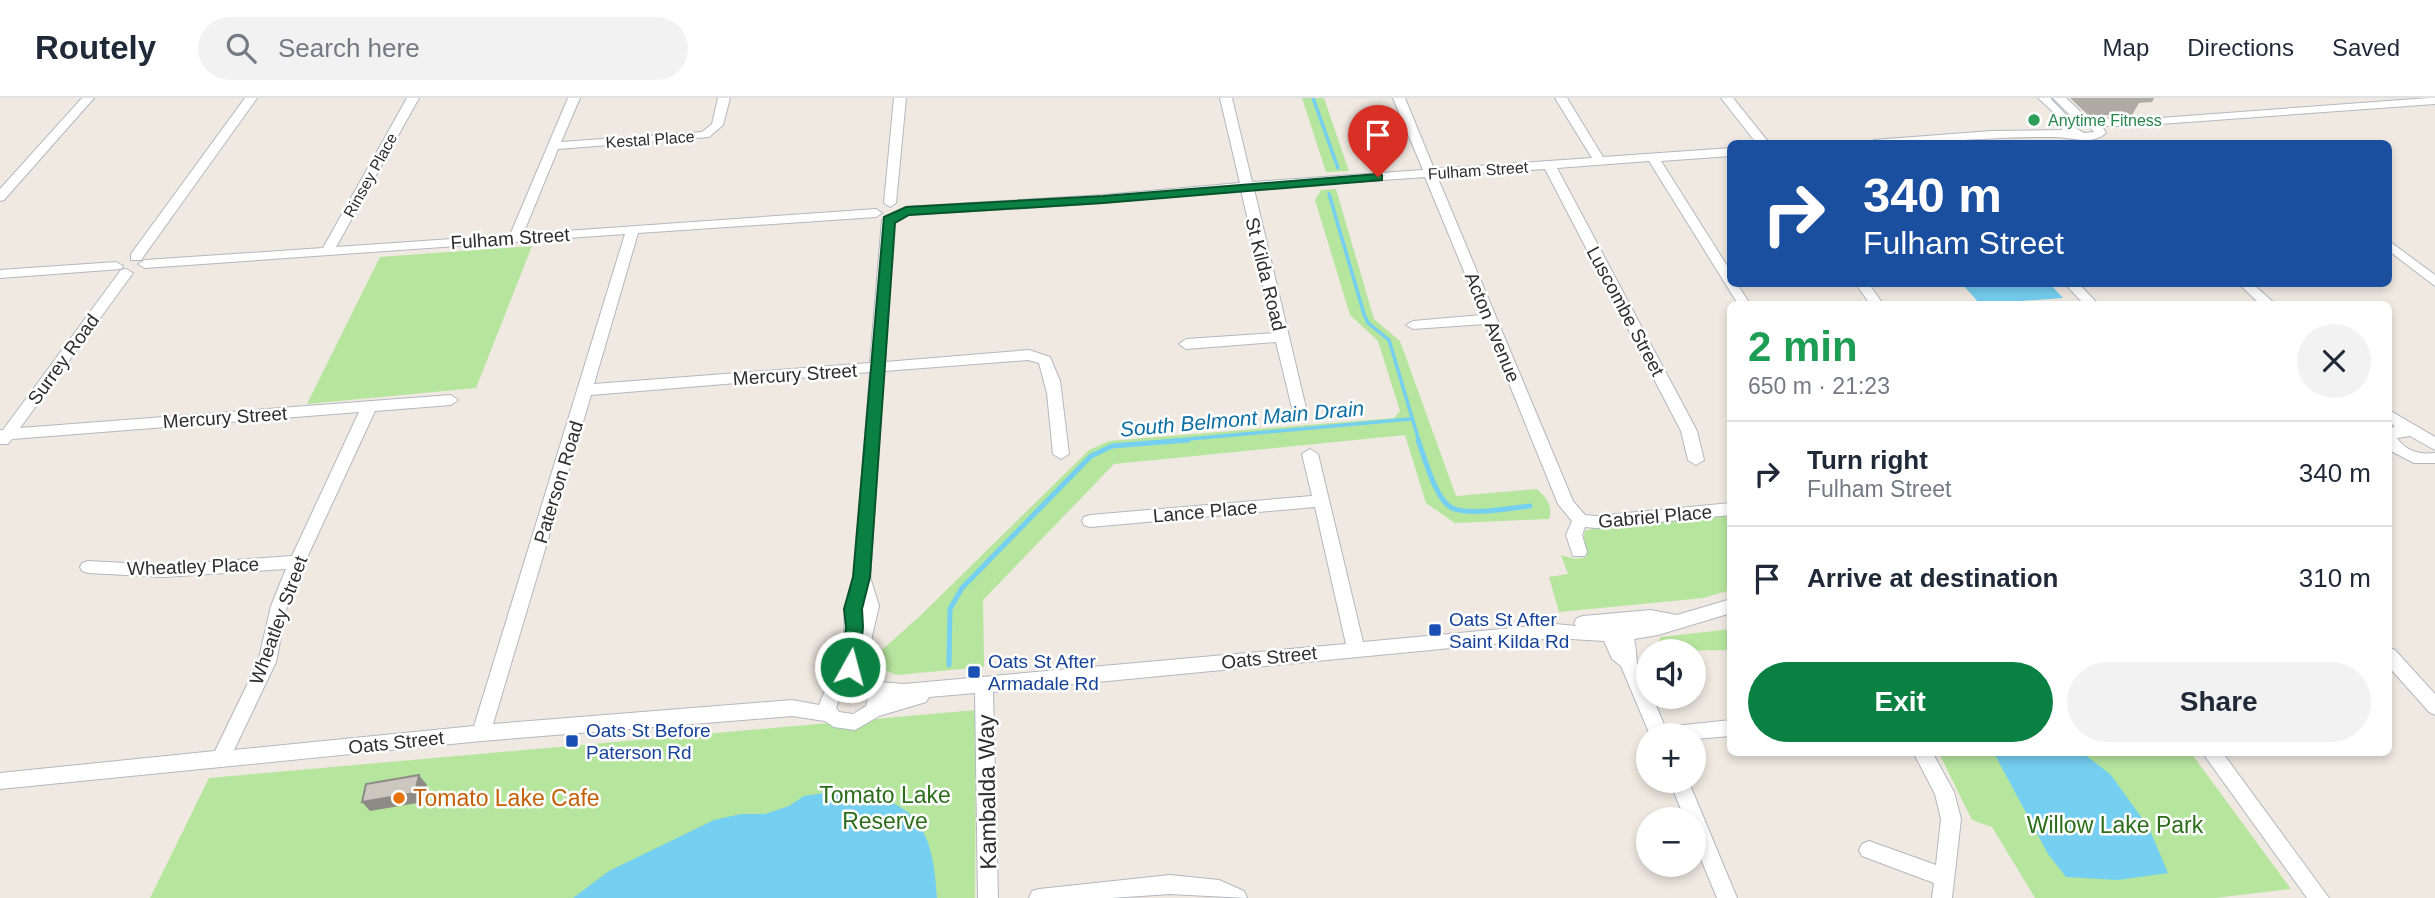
<!DOCTYPE html>
<meta charset="utf-8">
<style>
body{margin:0;font-family:Arial,sans-serif;background:#f2f2f3;color:#1f2937;height:100vh;display:flex;flex-direction:column;font-size:26px;white-space:nowrap}
*{box-sizing:border-box;margin:0}
p{font-size:23px;color:#747a83}
.icon{flex:none;width:38px;height:38px;fill:none;stroke:currentColor;stroke-width:2;stroke-linecap:round;stroke-linejoin:round}
.map{position:relative;flex:1;overflow:hidden}
.side{position:absolute;left:1727px;top:203px;width:665px;height:455px;display:flex;flex-direction:column;background:#fff;border-radius:10px;box-shadow:0 4px 10px #0003}
.side>*{flex:none}
.top-card{position:absolute;left:1727px;top:42px;width:665px;height:147px;border-radius:10px;box-shadow:0 4px 10px #0003;background:#1a4fa0;color:#fff;overflow:hidden}
.controls{position:absolute;left:1636px;top:541px;display:grid;gap:14px}
.controls a{display:grid;place-items:center;width:70px;height:70px;border-radius:50%;background:#fff;box-shadow:0 4px 10px #0003;font-size:35px}
.pin{position:absolute;display:grid;place-items:center;width:60px;height:60px;color:#fff;margin:-72px -30px;border-radius:50% 50% 50% 0;rotate:-45deg;box-shadow:0 0 7px #0007}
.pin .icon{rotate:45deg}
.me{position:absolute;width:77px;margin:-38px;rotate:7deg;stroke-linejoin:round;filter:drop-shadow(0 0 5px #0008)}
.turn{display:flex;align-items:center;gap:24px;height:147px;padding:0 21px;font-size:32px}
.turn .icon{width:91px;height:91px;stroke-width:2.5}
.turn b{display:block;font-size:49px;line-height:60px}
.round{display:grid;place-items:center;flex:none;width:74px;height:74px;border-radius:37px;background:#f2f2f3}
.overview{display:flex;align-items:center;justify-content:space-between;height:119px;padding:0 21px}
h1{font-size:42px;font-weight:700;line-height:52px;color:#1e9e55}
.primary-button{display:flex;gap:14px;margin-top:auto;padding:14px 21px}
.primary-button a{flex:1;height:80px;border-radius:42px;background:#0b8043;color:#fff;font-size:28px;font-weight:700;line-height:80px;text-align:center}
.primary-button a+a{background:#f2f2f3;color:#1f2937}
ul{padding:0;list-style:none}
li{display:flex;align-items:center;gap:21px;height:105px;padding:0 21px;border-top:2px solid #e0e1e3}
li div{flex:1}
li b{display:block;font-size:26px}
li em{font-style:normal}
header{display:flex;align-items:center;gap:42px;box-sizing:border-box;height:98px;padding:0 35px;background:#fff;border-bottom:2px solid #e0e1e3}
header strong{font-size:33px}
nav{display:flex;gap:38px;margin-inline-start:auto;font-size:24px}
.search{width:490px;height:63px;background:#f2f2f3;display:flex;align-items:center;gap:18px;box-sizing:border-box;padding:0 24px;border-radius:38px;color:#747a83;font-size:26px}
.map>svg:first-child{display:block}
</style>
<header>
<strong>Routely</strong>
<div class="search"><svg class="icon" aria-label="search" viewBox="0 0 24 24"><circle cx="10" cy="10" r="6"/><path d="M15 15l6 6"/></svg>Search here</div>
<nav><a>Map</a><a>Directions</a><a>Saved</a></nav>
</header>
<div class="map">
<svg width="2435" height="800" viewBox="0 0 2435 800">
<rect width="100%" height="100%" fill="#efe9e1"/>
<path fill="#b6e59e" d="M1302 0H1324L1349 73 1326 74Z
M1336 91 1374 221 1400 243 1456 398 1537 391C1547 400 1553 408 1549 421L1455 425 1426 405 1405 337 1114 366 983 502 984 569 896 577 879 569 874 559 920 518 1089 352 1109 343 1394 320 1400 313 1378 243 1350 217 1315 102 1321 92Z
M532 148 476 290 307 306 380 159Z
M1731 415V492L1703 500 1559 514 1549 479 1568 476 1561 457 1575 461 1587 459 1583 443 1585 433 1602 428Z
M1731 531V552L1652 553 1661 539Z
M976 612 975 800H150L209 680Z
M1939 655H2191L2291 791 2215 800H2035L1992 729 1972 722Z"/>
<path fill="#75cff0" d="M1962 186H2050L2063 200 1980 206Z
M1994 655H2083L2111 677 2149 730 2168 775 2118 782 2066 779 2048 756Z
M837 693C913 699 933 724 937 800H573L609 773 714 722 741 716H765L789 708 804 698Z"/>
<g fill="none" stroke-linecap="round" stroke-linejoin="round">
<path stroke="#75cff0" stroke-width="3.5" d="M1313 0 1338 70
M1329 96 1364 216 1368 225 1389 242 1419 343
M1167 343 1410 321"/>
<path stroke="#75cff0" stroke-width="5" d="M1418 342C1424 358 1436 403 1452 410 1470 418 1510 410 1530 408
M949 567 950 511 962 490 1091 358 1112 348 1188 342"/>
<g stroke="#b4b7c1" stroke-width="2">
<path id="minor" d="M82 0H94L4 102 0 103V91Z
M245 0H257L141 162H131V156Z
M407 0H419L336 149 510 137 568 0H580L561 44 702 34 712 26 718 0H730L723 27 709 39 558 51 523 136 876 111 882 115 876 119 638 135 594 286 870 265 882 122 888 118 894 122 885 264 1029 252 1050 259 1060 283 1069 356 1061 361 1053 356 1047 295 1039 265 1028 262 884 273 870 479 879 508 872 538 871 561 874 581 879 584 904 586 1346 546 1315 409 1090 429 1084 427 1082 423 1084 419 1090 417 1312 398 1302 356 1310 351 1318 356 1363 544 1555 526 1576 528 1574 525 1577 520 1583 518 1651 512 1677 517 1731 501V515L1658 537 1634 541C1636 549 1636 557 1637 565 1640 577 1648 586 1648 598H1652L1665 629 1731 622V638L1694 641V637H1650L1621 568 1612 561 1604 543 1555 540 993 594 998 800H978L975 595 929 599 926 604 879 618 855 632 834 629 825 623 792 618 481 643 0 691V675L215 653 258 564 271 508 286 471 164 479 88 475 82 473 80 469 82 465 88 463 164 467 292 458 359 314 12 341 8 346H0V332H3L121 172 126 171 133 175 20 330 451 297 458 302 451 307 375 313 305 464 287 508 276 564 234 652 474 628 625 136 145 170 138 166 145 162 323 150ZM870 274 854 479 845 511 843 560 839 581 826 590 819 607 792 602 493 626 591 297ZM860 590 869 597 866 608 853 616 839 614 836 610C840 597 847 592 860 590Z
M894 0H906L896 105 890 109 884 105Z
M1220 0H1232L1252 84 1423 72 1393 0H1405L1434 71 1592 60 1555 0H1567L1603 59 1731 50V58L1661 63 1731 174V186H1737L1750 206H1738L1649 63 1557 70 1697 333 1704 362 1696 367 1688 362 1681 333 1545 71 1437 78 1573 403 1585 417 1596 418 1731 405V417L1596 430 1585 429 1582 437 1587 454 1585 458H1573L1566 437 1572 423 1558 406 1485 226 1413 231 1406 227 1413 223 1482 217 1425 79 1254 91 1306 310 1299 315 1292 310 1276 244 1186 251 1179 246 1186 241 1274 235 1241 92 1103 105 906 117 900 113 906 109 1103 97 1240 85Z
M1721 0H1733L1770 46H1757Z
M2038 0H2050L2068 19H2072L2053 0H2066L2087 20 2132 22 2429 0H2435V6L2132 28H2102L2106 35C2092 48 2071 39 2054 39 1992 38 1930 46 1868 46L1874 42 1991 33 2063 32 2059 28 2062 22ZM2076 25 2089 28 2094 34 2084 35 2071 27Z
M2389 143 2435 177V188L2389 153Z
M116 164 123 168 121 171 0 180V172Z
M1856 186H1869L1883 206H1870Z
M2065 186H2079L2098 206H2084Z
M2239 186H2253L2275 206H2260Z
M2389 312 2435 339V352L2410 338 2397 340C2406 353 2419 357 2435 355V365H2414L2391 353 2389 331 2395 328 2389 324Z
M2389 550 2395 552 2435 596V617L2429 614 2389 569Z
M1913 654H1932L1954 694 1961 721 1952 800H1932L1934 785 1862 758 1859 752 1862 746 1869 743 1936 767 1941 721 1935 696Z
M2202 654H2222L2329 800H2307Z
M1669 682H1688L1737 800H1717L1694 744V721H1685Z
M1170 777 1219 782 1244 793 1247 800 1170 796 1111 800H1029L1032 793 1039 791Z"/>
</g>
<use href="#minor" fill="#fff" fill-rule="evenodd"/>
</g>
<path fill="#afaba4" d="M2070 0H2154L2152 4 2139 5 2132 17H2088Z"/>
<path fill="#8e8b86" d="M419 677 427 687 423 704 370 713 362 704Z"/>
<path fill="#cbc7bf" stroke="#8e8b86" stroke-width="2" d="M419 677 415 695 362 704 366 686Z"/>
<path fill="#0b8043" stroke="#07532c" stroke-width="2" d="M1378 76 1382 77V82L1103 105 909 117 895 125 870 479 862 511 863 529 859 569 856 574 850 576 844 574 841 569 846 529 844 511 853 479 884 119 906 109 1103 98Z"/>
<circle fill="#2e9e5b" stroke="#fff" stroke-width="2.5" cx="2034" cy="22" r="7"/>
<g fill="#1a4fb4" stroke="#fff" stroke-width="2.5">
<rect x="1428" y="525" width="14" height="14" rx="3.5"/>
<rect x="967" y="567" width="14" height="14" rx="3.5"/>
<rect x="565" y="636" width="14" height="14" rx="3.5"/>
</g>
<circle fill="#e8710a" stroke="#fff" stroke-width="2.5" cx="399" cy="700" r="7"/>
<g text-anchor="middle" stroke-width="5" stroke-linejoin="round" paint-order="stroke">
<g font-size="16" fill="#27864d" stroke="#fff" text-anchor="start">
<text x="2048" y="28">Anytime Fitness</text>
</g>
<g font-size="16" fill="#2e2e2e" stroke="#fff">
<text transform="translate(650 41) rotate(-4)" y="6">Kestal Place</text>
<text transform="translate(1478 72) rotate(-4)" y="6">Fulham Street</text>
<text transform="translate(370 77) rotate(-61)" y="6">Rinsey Place</text>
</g>
<g font-size="19" fill="#2e2e2e" stroke="#fff">
<text transform="translate(510 140) rotate(-4)" y="7">Fulham Street</text>
<text transform="translate(1266 176) rotate(76)" y="7">St Kilda Road</text>
<text transform="translate(1626 213) rotate(62)" y="7">Luscombe Street</text>
<text transform="translate(1493 229) rotate(68)" y="7">Acton Avenue</text>
<text transform="translate(63 261) rotate(-54)" y="7">Surrey Road</text>
<text transform="translate(795 276) rotate(-4)" y="7">Mercury Street</text>
<text transform="translate(225 319) rotate(-4)" y="7">Mercury Street</text>
<text transform="translate(558 384) rotate(-73)" y="7">Paterson Road</text>
<text transform="translate(1205 413) rotate(-5)" y="7">Lance Place</text>
<text transform="translate(1655 418) rotate(-5)" y="7">Gabriel Place</text>
<text transform="translate(193 468) rotate(-2)" y="7">Wheatley Place</text>
<text transform="translate(278 522) rotate(-70)" y="7">Wheatley Street</text>
<text transform="translate(1269 559) rotate(-6)" y="7">Oats Street</text>
<text transform="translate(396 644) rotate(-6)" y="7">Oats Street</text>
</g>
<g font-size="19" fill="#164399" stroke="#fff" text-anchor="start">
<text x="1449" y="528">Oats St After<tspan x="1449" dy="22">Saint Kilda Rd</tspan></text>
<text x="988" y="570">Oats St After<tspan x="988" dy="22">Armadale Rd</tspan></text>
<text x="586" y="639">Oats St Before<tspan x="586" dy="22">Paterson Rd</tspan></text>
</g>
<g font-size="21" font-style="italic" fill="#0d6fa3" stroke="#fff">
<text transform="translate(1242 321) rotate(-5)" y="7">South Belmont Main Drain</text>
</g>
<g font-size="23" fill="#2e2e2e" stroke="#fff">
<text transform="translate(987 694) rotate(-91)" y="8">Kambalda Way</text>
</g>
<g font-size="23" fill="#2c6e1b" stroke="#fff">
<text x="885" y="705">Tomato Lake<tspan x="885" dy="26">Reserve</tspan></text>
<text x="2115" y="735">Willow Lake Park</text>
</g>
<g font-size="23" fill="#c56008" stroke="#fff" text-anchor="start">
<text x="413" y="708">Tomato Lake Cafe</text>
</g>
</g>
</svg>
<div class="controls">
<a><svg class="icon" aria-label="sound" viewBox="0 0 24 24"><path d="M4 9h4l5-4v14l-5-4H4zM17 9q2 3 0 6"/></svg></a>
<a>+</a>
<a>−</a>
</div>
<div class="pin" style="left:1378px;top:79px;background:#d93025"><svg class="icon" aria-label="arrive" viewBox="0 0 24 24"><path d="M6 21V4h12l-3 4 3 4H6"/></svg></div>
<svg class="me" style="left:850px;top:569px" viewBox="-20 -20 40 40"><circle r="17" fill="#0b8043" stroke="#fff" stroke-width="3"/><path d="M0-11L8 9 0 5-8 9z" fill="#fff"/></svg>
<div class="top-card">
<div class="turn"><svg class="icon" aria-label="right" viewBox="0 0 24 24"><path d="M7 20v-9h11M14 6l5 5-5 5"/></svg><div><b>340 m</b>Fulham Street</div></div>
</div>
<section class="side">
<div class="overview"><div><h1>2 min</h1><p>650 m · 21:23</p></div><a class="round"><svg class="icon" aria-label="close" viewBox="0 0 24 24"><path d="M6 6l12 12M18 6L6 18"/></svg></a></div>
<ul>
<li><svg class="icon" aria-label="right" viewBox="0 0 24 24"><path d="M7 20v-9h11M14 6l5 5-5 5"/></svg><div><b>Turn right</b><p>Fulham Street</p></div><em>340 m</em></li>
<li><svg class="icon" aria-label="arrive" viewBox="0 0 24 24"><path d="M6 21V4h12l-3 4 3 4H6"/></svg><div><b>Arrive at destination</b></div><em>310 m</em></li>
</ul>
<div class="primary-button"><a>Exit</a><a>Share</a></div>
</section>
</div>
